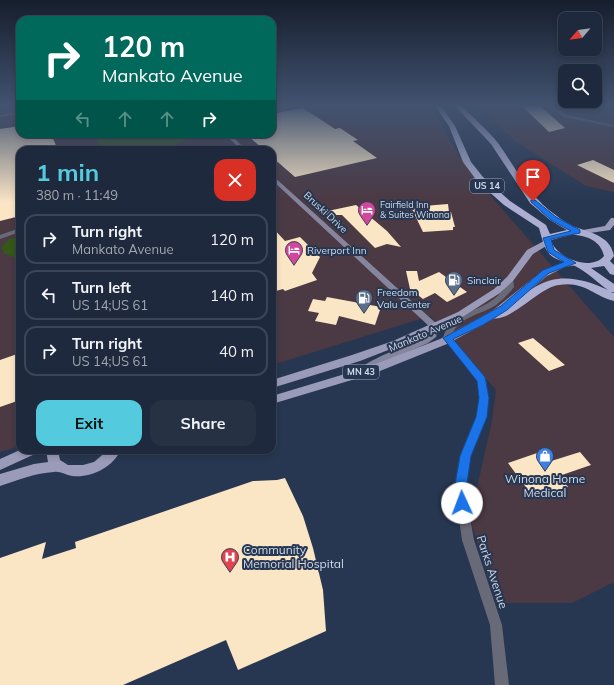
<!DOCTYPE html>
<meta charset="utf-8">
<style>
body{margin:0;font-family:Mulish,sans-serif;background:#263144;color:#f1f3f6;height:100vh;display:flex;flex-direction:column;font-size:15px;white-space:nowrap}
*{box-sizing:border-box;margin:0}
p{font-size:13px;color:#a1a6b0}
.icon{flex:none;width:22px;height:22px;fill:none;stroke:currentColor;stroke-width:2;stroke-linecap:round;stroke-linejoin:round}
.map{position:relative;flex:1;overflow:hidden}
.drawer{position:absolute;left:16px;top:146px;width:260px;height:308px;display:flex;flex-direction:column;background:#1e293d;border-radius:12px;box-shadow:0 2px 6px #0003,0 0 0 1px #3c4557}
.drawer>*{flex:none}
.top-card{position:absolute;left:16px;top:16px;width:260px;height:122px;border-radius:12px;box-shadow:0 2px 6px #0003,0 0 0 1px #3c4557;background:#00695c;color:#fff;overflow:hidden}
.needle{width:26px;rotate:241deg}
.tools{position:absolute;left:558px;top:12px;display:grid;gap:8px}
.tools a{display:grid;place-items:center;width:44px;height:44px;border-radius:8px;background:#1e293d;box-shadow:0 2px 6px #0003,0 0 0 1px #3c4557;font-size:20px}
.pin{position:absolute;display:grid;place-items:center;width:34px;height:34px;color:#fff;margin:-41px -17px;border-radius:50% 50% 50% 0;rotate:-45deg;box-shadow:0 0 4px #0007}
.pin .icon{rotate:45deg}
.me{position:absolute;width:44px;margin:-22px;rotate:358deg;stroke-linejoin:round;filter:drop-shadow(0 0 3px #0008)}
.turn{display:flex;align-items:center;gap:14px;height:84px;padding:0 20px;font-size:18px}
.turn .icon{width:52px;height:52px;stroke-width:2.5}
.turn b{display:block;font-size:28px;line-height:34px}
.lanes{display:flex;align-items:center;height:38px;padding:0 20px;background:#0003;justify-content:center;gap:20px;direction:ltr}
.lanes .off{opacity:.35}
.round{display:grid;place-items:center;flex:none;width:42px;height:42px;border-radius:12px;background:#263144}
.summary{display:flex;align-items:center;justify-content:space-between;height:68px;padding:0 20px}
h1{font-size:24px;font-weight:700;line-height:30px;color:#54cade}
.button{display:flex;gap:8px;margin-top:auto;padding:8px 20px}
.button a{flex:1;height:46px;border-radius:12px;background:#54cade;color:#111;font-size:16px;font-weight:700;line-height:46px;text-align:center}
.button a+a{background:#263144;color:#f1f3f6}
ul{padding:0;list-style:none}
li{display:flex;align-items:center;gap:12px;height:50px;margin:0 8px 6px;padding:0 12px;border:2px solid #3c4557;border-radius:12px}
li div{flex:1}
li b{display:block;font-size:15px}
li em{font-style:normal}
.map>svg:first-child{display:block}
</style>
<div class="map">
<svg width="614" height="685" viewBox="0 0 614 685">
<rect width="100%" height="100%" fill="#283751"/>
<path fill="#4b3943" d="M0 106H20V134H272V106H431L459 156 476 179 614 337V582L572 603H496L470 519 492 421 496 390 430 316 272 365V150H20V446L0 452Z
M478 106H614V192L586 186 515 141Z"/>
<path fill="#345916" d="M94 134H204L158 150H103Z
M20 237V259L5 254 1 248 9 239Z"/>
<path fill="#fae5c5" d="M522 106H540L565 128 549 132Z
M303 108 335 129 340 128 358 140 353 141 377 158 295 177 272 157V150H264L246 134H272V114Z
M20 126V134H51L58 150H20V216L0 221V129Z
M593 160 614 170V183L577 165Z
M448 204 449 212H451L455 227H453V230L423 232 411 207Z
M356 205 387 231 401 247 387 244 375 248 342 215H323V212Z
M272 227 285 241 300 237 320 257 312 273 317 280 285 291 283 289 276 291 272 286Z
M406 271H417L419 281 439 272 467 292 447 302 435 293 423 299 410 289Z
M327 297 381 307 375 325 339 316 336 325 315 321 319 313 308 311 313 299 325 301Z
M533 338 565 365 549 371 518 343Z
M20 353V400L0 407V360Z
M540 452 548 462 580 452 591 465 559 476 568 487 534 498 508 463Z
M285 478 303 516 313 548 323 590 326 631 238 670 226 640 123 685H0V558L46 542 42 559 76 548 75 542 253 481 277 480Z"/>
<g fill="none" stroke-linecap="round" stroke-linejoin="round">
<path fill="#696a78" fill-rule="evenodd" d="M548 106H553L567 115 614 125V127L564 117Z
M20 112V114L0 117V115Z
M20 228V232L0 239V235Z
M510 277 513 279 514 287C509 294 502 300 496 305 481 315 456 317 451 338L486 380 488 398 486 417 470 456 465 490 474 540 502 625 509 685H495L490 625 462 540 455 490 460 456 476 417 480 398 478 381 443 338C449 316 471 313 488 303 495 299 501 293 506 287L507 279Z"/>
<path fill="#85869d" fill-rule="evenodd" d="M225 134H230L246 150H241Z
M272 175 438 325 439 327 436 337 428 343 372 368 363 375H357L356 373C364 360 407 346 422 339L429 334 431 328 272 180Z"/>
<path fill="#9a9bb8" fill-rule="evenodd" d="M611 218H614V225L610 230 583 234 579 232 583 230 605 226Z
M544 241H547L551 243 533 254 513 281 500 293 464 316 401 345 360 361 272 388V380L352 355 393 341 458 312 494 289 507 277 527 250Z
M573 260 577 263 576 265 565 267 547 276 499 316 447 344 375 373 272 404V396L368 367 440 339 492 311 541 272 559 264Z
M20 450H37L35 454 0 470V459Z
M46 450H58L60 460 68 465H83L94 462 108 450H121C112 468 91 478 72 476 66 475 60 471 54 472 35 473 18 480 0 486V474L34 464 48 462Z"/>
<path fill="#adafd2" fill-rule="evenodd" d="M435 106H441L455 126 471 162 483 177 510 201 546 225 550 234 567 230 550 220 530 203 491 144 455 106H462C473 118 488 130 498 143 516 168 530 199 557 216 563 221 573 227 581 229 595 234 611 238 614 256L610 261 614 265V275L610 274 604 266 591 268 614 284V292H611L614 293V301C593 296 585 281 559 285 537 288 512 323 490 318L488 315 490 312C507 306 520 296 535 287 559 272 585 279 608 290 598 283 586 271 575 266 547 256 547 257 539 228L504 205 477 181 463 162 449 126ZM570 235C584 234 601 240 604 256 591 272 556 258 551 240Z"/>
</g>
<linearGradient id="sky" x2="0" y2="1"><stop stop-color="#161e2d"/><stop offset="0.52" stop-color="#425370"/><stop offset="1" stop-color="#425370" stop-opacity="0"/></linearGradient>
<rect width="614" height="202" fill="url(#sky)"/>
<path fill="#1a73e8" stroke="#114b97" d="M531 200H535L556 217 580 230V233L551 239 554 250 576 263 549 273 507 310 483 325 453 339 485 377 489 398 487 417 471 456 466 490 468 503 466 506 462 508 458 506 454 490 460 456 476 417 479 398 477 381 443 338 501 306 543 270 564 262 548 252 543 238 571 231 551 220 531 202Z"/>
<defs>
<g id="hotel-pin" transform="scale(0.9)"><path d="M0 17L-7.5 6A9.5 9.5 0 1 1 7.5 6Z" fill="#d1479c" stroke="#283751"/><path d="M-6-4.5h1.5V1H6V5H4.5V3h-9V5H-6ZM-4 0a1.8 1.8 0 1 1 3.6 0ZM.5 0V-2.5h3Q6-2.5 6 0Z" fill="#fff"/></g>
<g id="fuel-pin" transform="scale(0.9)"><path d="M0 17L-7.5 6A9.5 9.5 0 1 1 7.5 6Z" fill="#5c6f8a" stroke="#283751"/><path d="M-5.5-6h7V0h2V4h1.3V-2.5L3-4.5l.8-.8L6-3V5H2.5V1h-1V6h-7ZM-4.2-4.7v3.2H.2V-4.7Z" fill="#fff"/></g>
<g id="shop-pin" transform="scale(0.9)"><path d="M0 17L-7.5 6A9.5 9.5 0 1 1 7.5 6Z" fill="#3f7fe0" stroke="#283751"/><path d="M-5-2.5h2.3a2.7 3.5 0 0 1 5.4 0H5L5.5 6h-11ZM-1.5-2.5h3a1.5 2.3 0 0 0-3 0Z" fill="#fff"/></g>
<g id="hospital-pin" transform="scale(0.9)"><path d="M0 17L-7.5 6A9.5 9.5 0 1 1 7.5 6Z" fill="#e0444e" stroke="#283751"/><path d="M-5-5h3v3.5h4V-5h3V5h-3V1.5h-4V5h-3Z" fill="#fff"/></g>
</defs>
<g fill-rule="evenodd">
<use href="#hotel-pin" x="367" y="210"/>
<use href="#hotel-pin" x="294" y="250"/>
<use href="#fuel-pin" x="454" y="280"/>
<use href="#fuel-pin" x="364" y="298"/>
<use href="#shop-pin" x="545" y="456"/>
<use href="#hospital-pin" x="230" y="557"/>
</g>
<g text-anchor="middle" stroke-width="4" stroke-linejoin="round" paint-order="stroke">
<g fill="#283751" stroke="#9ca8bb" stroke-width="1">
<rect x="470" y="179" width="34" height="14" rx="3"/>
<rect x="343" y="365" width="36" height="14" rx="3"/>
</g>
<g font-size="9" font-weight="bold" fill="#ced8e8">
<text x="487" y="189">US 14</text>
<text x="361" y="375">MN 43</text>
</g>
<g font-size="9" fill="#ced8e8" stroke="#283751" text-anchor="start">
<text x="380" y="208">Fairfield Inn<tspan x="380" dy="10">&amp; Suites Winona</tspan></text>
</g>
<g font-size="10" fill="#ced8e8" stroke="#283751">
<text transform="translate(326 212) rotate(43)" y="4">Bruski Drive</text>
<text transform="translate(425 333) rotate(-23)" y="4">Mankato Avenue</text>
</g>
<g font-size="10" fill="#ced8e8" stroke="#283751" text-anchor="start">
<text x="307" y="254">Riverport Inn</text>
<text x="467" y="284">Sinclair</text>
<text x="377" y="296">Freedom<tspan x="377" dy="12">Valu Center</tspan></text>
</g>
<g font-size="12" fill="#ced8e8" stroke="#283751">
<text x="545" y="483">Winona Home<tspan x="545" dy="14">Medical</tspan></text>
<text x="243" y="554" text-anchor="start">Community<tspan x="243" dy="14">Memorial Hospital</tspan></text>
</g>
<g font-size="12" fill="#ced8e8" stroke="#283751">
<text transform="translate(492 572) rotate(72)" y="4">Parks Avenue</text>
</g>
</g>
</svg>
<div class="tools">
<a><svg class="needle" viewBox="-14 -14 28 28"><path d="M0-13l5 13h-10z" fill="#e53935"/><path d="M0 13l5-13h-10z" fill="#a1a6b0"/></svg></a>
<a><svg class="icon" aria-label="search" viewBox="0 0 24 24"><circle cx="10" cy="10" r="6"/><path d="M15 15l6 6"/></svg></a>
</div>
<div class="pin" style="left:533px;top:201px;background:#d93025"><svg class="icon" aria-label="arrive" viewBox="0 0 24 24"><path d="M6 21V4h12l-3 4 3 4H6"/></svg></div>
<svg class="me" style="left:462px;top:503px" viewBox="-20 -20 40 40"><circle r="19" fill="#fff"/><path d="M0-13L10 11 0 6-10 11z" fill="#1a73e8"/></svg>
<div class="top-card">
<div class="turn"><svg class="icon" aria-label="right" viewBox="0 0 24 24"><path d="M7 20v-9h11M14 6l5 5-5 5"/></svg><div><b>120 m</b>Mankato Avenue</div></div>
<div class="lanes"><svg class="icon off" aria-label="left" viewBox="0 0 24 24"><path d="M17 20v-9H6M10 6l-5 5 5 5"/></svg><svg class="icon off" aria-label="ahead" viewBox="0 0 24 24"><path d="M12 20V5M6 11l6-6 6 6"/></svg><svg class="icon off" aria-label="ahead" viewBox="0 0 24 24"><path d="M12 20V5M6 11l6-6 6 6"/></svg><svg class="icon" aria-label="right" viewBox="0 0 24 24"><path d="M7 20v-9h11M14 6l5 5-5 5"/></svg></div>
</div>
<section class="drawer">
<div class="summary"><div><h1>1 min</h1><p>380 m · 11:49</p></div><a class="round" style="background:#d93025;color:#fff"><svg class="icon" aria-label="close" viewBox="0 0 24 24"><path d="M6 6l12 12M18 6L6 18"/></svg></a></div>
<ul>
<li><svg class="icon" aria-label="right" viewBox="0 0 24 24"><path d="M7 20v-9h11M14 6l5 5-5 5"/></svg><div><b>Turn right</b><p>Mankato Avenue</p></div><em>120 m</em></li>
<li><svg class="icon" aria-label="left" viewBox="0 0 24 24"><path d="M17 20v-9H6M10 6l-5 5 5 5"/></svg><div><b>Turn left</b><p>US 14;US 61</p></div><em>140 m</em></li>
<li><svg class="icon" aria-label="right" viewBox="0 0 24 24"><path d="M7 20v-9h11M14 6l5 5-5 5"/></svg><div><b>Turn right</b><p>US 14;US 61</p></div><em>40 m</em></li>
</ul>
<div class="button"><a>Exit</a><a>Share</a></div>
</section>
</div>
